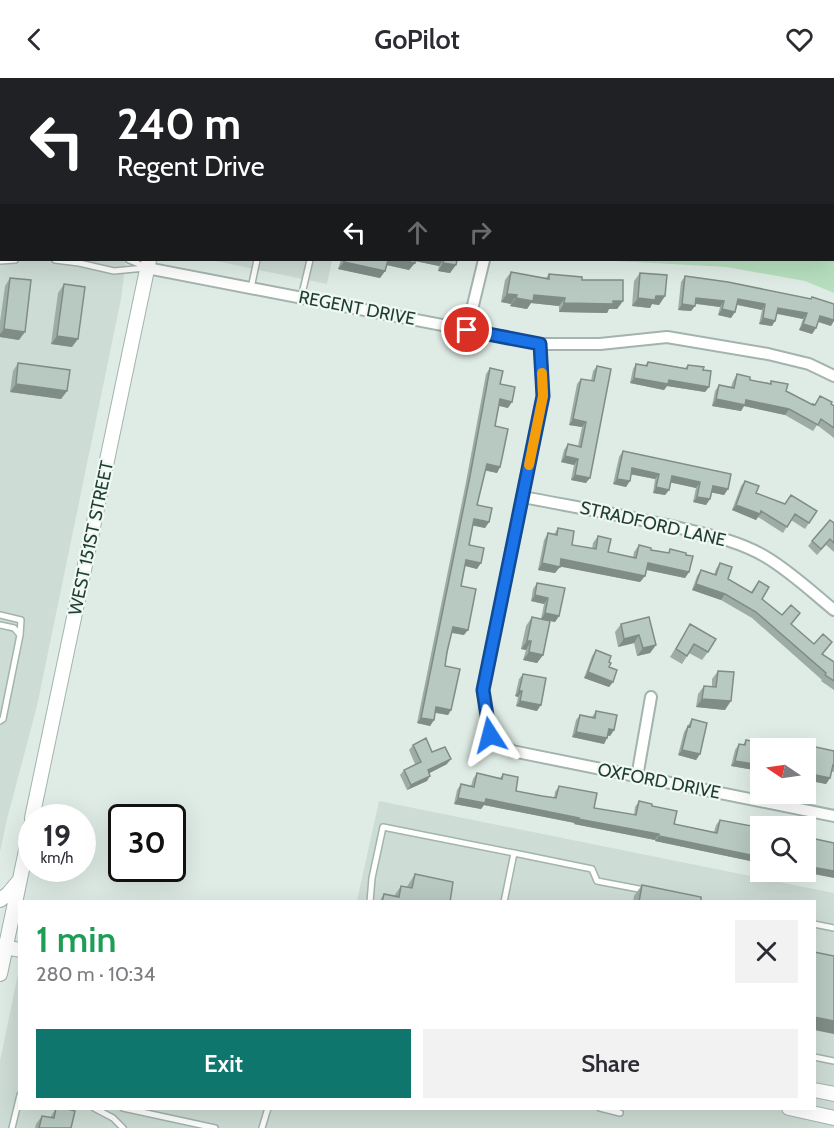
<!DOCTYPE html>
<meta charset="utf-8">
<style>
body{margin:0;font-family:Cabin,sans-serif;background:#f2f2f3;color:#2b2b33;height:100vh;display:flex;flex-direction:column;font-size:22px;white-space:nowrap}
*{box-sizing:border-box;margin:0}
p{font-size:20px;color:#7c7c81}
.icon{flex:none;width:33px;height:33px;fill:none;stroke:currentColor;stroke-width:2;stroke-linecap:round;stroke-linejoin:round}
.map{position:relative;flex:1;overflow:hidden}
.details{position:absolute;left:18px;top:822px;width:798px;height:210px;display:flex;flex-direction:column;background:#fff;border-radius:0px;box-shadow:0 6px 24px #0002}
.details>*{flex:none}
.top-card{position:absolute;left:0px;top:0px;width:834px;height:183px;box-shadow:0 6px 24px #0002;background:#202124;color:#fff;overflow:hidden}
.needle{width:39px;rotate:283deg}
.buttons{position:absolute;left:750px;top:660px;display:grid;gap:12px}
.buttons a{display:grid;place-items:center;width:66px;height:66px;border-radius:0px;background:#fff;box-shadow:0 6px 24px #0002;font-size:30px}
.speed{position:absolute;left:18px;top:726px;display:flex;gap:12px;font-size:30px;font-weight:700;text-align:center}
.speed>*{display:grid;place-content:center;width:78px;height:78px;border-radius:50%;background:#fff;box-shadow:0 6px 24px #0002;line-height:1}
.speed small{font-size:15px;font-weight:400}
.speed .limit{border:3px solid #111;border-radius:9px;background:#fff;color:#111}
.pin{position:absolute;display:grid;place-items:center;width:51px;height:51px;color:#fff;margin:-26px;border:3px solid #fff;border-radius:50%;box-shadow:0 2px 6px #0007}
.me{position:absolute;width:66px;margin:-33px;rotate:351deg;stroke-linejoin:round;filter:drop-shadow(0 0 4px #0008)}
.turn{display:flex;align-items:center;gap:21px;height:126px;padding:0 18px;font-size:27px}
.turn .icon{width:78px;height:78px;stroke-width:2.5}
.turn b{display:block;font-size:42px;line-height:51px}
.lanes{display:flex;align-items:center;height:57px;padding:0 18px;background:#0003;justify-content:center;gap:30px;direction:ltr}
.lanes .off{opacity:.35}
.round{display:grid;place-items:center;flex:none;width:63px;height:63px;border-radius:0px;background:#f2f2f3}
.summary{display:flex;align-items:center;justify-content:space-between;height:102px;padding:0 18px}
h1{font-size:36px;font-weight:600;line-height:45px;color:#1e9e55}
.primary-button{display:flex;gap:12px;margin-top:auto;padding:12px 18px}
.primary-button a{flex:1;height:69px;border-radius:0px;background:#0f766e;color:#fff;font-size:24px;font-weight:600;line-height:69px;text-align:center}
.primary-button a+a{background:#f2f2f3;color:#2b2b33}
header{display:flex;justify-content:space-between;align-items:center;height:78px;padding:0 18px;background:#fff;font-size:27px;font-weight:600}
.map>svg:first-child{display:block}
</style>
<header><svg class="icon" aria-label="back" viewBox="0 0 24 24"><path d="M15 5l-7 7 7 7"/></svg>GoPilot<svg class="icon" aria-label="heart" viewBox="0 0 24 24"><path d="M12 20l-8-8c-3-5 5-10 8-4 3-6 11-1 8 4z"/></svg></header>
<div class="map">
<svg width="834" height="1050" viewBox="0 0 834 1050">
<rect width="100%" height="100%" fill="#dfece5"/>
<path fill="#cddcd4" d="M0 161H1L2 182H126L121 221 37 628 7 741 0 774Z
M211 182H332L327 206Z
M379 723 834 815V1050H0V983L19 891 20 1030H814V824L357 823Z"/>
<path fill="#b6dfbf" d="M779 0H834V215L805 203 727 189 597 182H832V2L779 1Z"/>
<path fill="#82ccd6" d="M0 0H126L127 1 2 2V124H0Z"/>
<g fill="none" stroke-linecap="round" stroke-linejoin="round">
<g stroke="#a2b4ac" stroke-width="8">
<path id="service" d="M232 2V0
M347 2V0
M0 168H2
M55 182 79 185 114 193 145 190
M129 182 146 189
M0 183 15 182
M251 210 257 182
M301 220 310 182
M0 537 21 542 20 557
M0 547 14 550 20 557 3 641 0 643
M370 824 372 800 383 749 514 775
M504 824 514 775 592 791 597 803 644 812
M814 846 834 850
M814 979 834 983
M94 1030 113 1040 123 1050
M123 1030 215 1050
M600 1030 620 1035
M12 1050 20 1017
M262 1050 268 1030"/>
</g>
<g stroke="#a2b4ac" stroke-width="14">
<path id="minor" d="M453 2V0
M147 190 540 266H600L667 259 768 276 809 286 834 298
M467 252 484 182
M540 266 543 318 483 612 490 657 512 673 834 738
M523 419C575 429 628 438 680 450 709 457 739 463 766 479 791 494 812 514 834 532
M637 699 651 619"/>
</g>
<g stroke="#a2b4ac" stroke-width="16">
<path id="tertiary" d="M186 2 187 0
M32 740 149 182
M0 822 8 816 18 804
M0 868 20 872
M0 896 32 744
M814 1012 834 1016
M789 1030 834 1040"/>
</g>
<use href="#service" stroke="#fff" stroke-width="5"/>
<use href="#minor" stroke="#fff" stroke-width="10"/>
<use href="#tertiary" stroke="#fff" stroke-width="14"/>
</g>
<path fill="#9dada6" d="M341 182H457L450 195 438 193 439 188 415 183 409 192 386 187 385 193 380 200 338 191Z
M511 194 546 200 549 196 582 202 623 223 617 231H609L607 235 559 234V228L531 225 527 231 510 228 511 226 501 224 505 202Z
M640 195 665 218 659 227 652 226 650 230 632 228 634 203Z
M685 198 811 221 831 248 818 244 816 250 812 256 799 252 803 241 777 236 772 248 759 246 762 232 737 227 735 234 731 240 718 237 720 229 695 226V228L691 233 678 232 681 204Z
M10 200 19 262 0 259V244L5 208Z
M64 206 72 269 51 266 58 215Z
M648 284 685 290 688 287 703 292 709 309 705 314 667 308 664 312 630 305 633 291 636 286 645 287Z
M18 285 67 313 61 321 10 314 13 293Z
M597 288 586 405 571 402 574 387 561 384 564 372 568 366 578 368 582 349 569 347 577 306 581 301 591 303 593 293Z
M490 290 500 306 508 330 499 328 495 348 500 389 497 395 485 392 477 427 489 444 485 450 473 447 469 467 477 491 465 488 461 508 464 557 451 555 445 588 451 632 448 637 435 635 434 642 430 648 417 645 466 404 486 296Z
M737 296 750 302 770 305 771 303 786 313 813 327 815 326 820 318 834 328V360L817 347 813 353 785 337 744 328 741 333 712 328 715 313 719 307 731 309 733 303Z
M623 373 728 411 724 417 711 414 710 421 706 427 693 424 696 410 671 404 669 412 665 417 653 415 655 401 631 396 626 409 613 406 619 379Z
M745 403 756 415 785 426 817 433 805 451 791 442 783 455 758 439 756 442 732 432 741 408Z
M834 445V474L826 467 817 477 808 468 812 463Z
M558 450 572 467 592 471 593 465 598 458 608 474 633 480 634 474 639 467 651 472 668 475 670 471 686 477 689 494 685 500 646 492 645 498 640 504 560 488 555 495 538 492 544 462 548 455 554 456Z
M720 485 728 501 751 514 759 503 762 521 782 537 800 535 791 547 814 566 828 570 823 576 834 584V612L821 603 822 602 752 540 721 522 692 512 697 498 701 492 714 497 716 491Z
M537 505 559 538 555 544 541 541 544 526 531 523 533 511Z
M532 539 543 577 537 585 523 582 526 572 521 571 526 548Z
M621 546 656 567 650 575 637 578 634 565 618 569 615 554Z
M690 546 708 574 702 582 689 575 682 586 670 579Z
M596 572 609 584V589L613 604 609 609 584 600 592 578Z
M718 593 725 632 696 629 698 616 704 608 712 609V601Z
M523 596 537 633 516 628 518 619 515 618 519 601Z
M596 633 614 652 610 658 608 657 607 660 604 666 572 659 576 642 580 637 592 639Z
M692 641 700 676 696 682 678 677 684 654Z
M746 662 760 670V693L731 688 735 672 739 666 743 667Z
M784 662 834 673V694L831 693 830 700 826 706 806 702V670H779L780 668Z
M413 667 432 674 447 686 429 695 427 703 407 712 400 697 404 692 415 686 409 672Z
M477 695 500 700 503 696 516 713 542 718 554 720 555 714 559 708 594 730 634 737 635 729 639 723 652 728 674 746 714 754 716 747 720 742 754 763 760 764V785L655 763V762L574 746 575 745 484 727 481 731 454 726 457 712 461 706 471 708 473 701Z
M415 796 450 824H379L384 816 394 818 401 808 407 809 408 807Z
M642 807 701 824H633L634 818Z
M56 1030H64L71 1050H35L36 1046 42 1038 50 1040Z"/>
<path fill="#808d87" d="M386 182H402L415 185 409 192 383 186Z
M415 182H443L439 188 415 183Z
M344 184 385 193 380 200 338 191Z
M443 185 456 187 450 195 438 193Z
M507 216 517 217 511 226 501 224Z
M534 217 565 220 559 228 531 225 527 231 510 228 516 220Z
M656 218H665L659 227 652 226 650 230 632 228 638 220Z
M696 220 724 223 720 229 692 225Z
M738 221 765 226 762 232 734 226Z
M623 223 617 231H609L607 235 559 234 564 225Z
M682 226 695 228 691 233 678 232Z
M778 230 807 235 803 241 774 235Z
M722 231 735 234 731 240 718 237Z
M820 238 834 242V243L831 248 816 243Z
M763 240 775 243 772 248 759 246Z
M803 246 816 250 812 256 799 252Z
M4 251 25 254 19 262 0 259V256Z
M57 258 78 261 72 269 51 266Z
M634 300 669 302 709 309 705 314 667 308 664 312 630 305Z
M16 306 67 313 61 321 10 314Z
M500 321 512 324 508 330 496 327Z
M716 321 746 322 789 331 785 337 744 328 741 333 712 328Z
M573 341 586 344 582 349 569 347Z
M565 378 578 381 574 387 561 384Z
M487 386 500 389 497 395 483 392Z
M632 390 659 396 655 401 629 396Z
M575 397 590 400 586 405 571 402Z
M672 398 700 404 696 410 668 404Z
M617 401 630 403 626 409 613 406Z
M713 408 728 411 724 417 709 414Z
M656 409 669 412 665 417 653 415Z
M697 419 710 421 706 427 693 424Z
M736 427 760 436 756 442 732 432Z
M474 441 489 444 485 450 470 447Z
M561 481 645 498 640 504 557 488Z
M466 482 481 485 477 491 462 487Z
M542 485 560 489 555 495 538 492Z
M648 485 689 494 685 500 643 491Z
M696 506 725 516 721 522 692 512Z
M535 517 548 520 544 526 531 523Z
M545 535 559 538 555 544 541 541Z
M453 549 468 552 464 557 449 554Z
M639 557 634 565 618 569 624 561Z
M527 563H531L526 572 521 571Z
M656 567 650 575 637 578 643 570Z
M529 574 543 577 537 585 523 582Z
M588 594 613 604 609 609 584 600Z
M519 613H522L518 619 515 618Z
M702 621 731 623 725 632 696 629Z
M520 623 541 627 537 633 516 628Z
M436 629 451 632 448 637 433 634Z
M421 640 434 642 430 648 417 645Z
M609 651 614 652 610 658 605 657Z
M576 654 607 660 604 666 572 659Z
M682 672 700 676 696 682 678 677Z
M451 681 447 686 424 698 428 692Z
M735 683 760 687V693L731 688Z
M806 695 830 700 826 706 806 702Z
M430 698 427 703 407 712 411 707Z
M458 720 486 721 579 740 575 745 484 727 481 731 454 726Z
M578 741 659 756 655 762 574 746Z
M659 758 760 779V785L655 763Z
M806 788 834 793V800L803 794H806Z
M814 939 834 943V956L814 952Z"/>
<path fill="#b7c9c1" stroke="#808d87" stroke-width="1.5" d="M261 0H325V2H265Z
M401 0H424V2H401Z
M493 0H517L516 2H493Z
M344 182H388L385 193 344 184Z
M402 182H415V185Z
M444 182H457L456 187 443 185Z
M511 194 549 201V196L582 199V202H623V223H613V226L564 225 565 220 534 217 533 223 516 220 517 217 507 216Z
M640 195 667 197 665 218H656L655 222 638 220Z
M685 198 728 204 811 221 812 219 834 226V242L820 238 816 250 803 246 807 235 778 230 775 243 763 240 765 226 738 221 735 234 722 231 724 223 696 220 695 228 682 226Z
M10 200 31 202 25 254 4 251Z
M64 206 85 209 78 261 57 258Z
M648 284 687 291 688 287 704 289 703 292 711 293 709 309 669 302 668 306 634 300 636 286 647 288Z
M18 285 70 292 67 313 16 306Z
M597 288 611 291 590 400 575 397 578 381 565 378 568 366 581 369 586 344 573 341 581 301 594 303Z
M490 290 503 293 500 306 515 309 512 324 500 321 495 348 508 351 502 380 500 389 487 386 477 427 492 430 489 444 474 441 469 467 484 470 481 485 466 482 461 508 476 511 468 552 453 549 447 574 445 588 460 591 451 632 436 629 434 642 421 640 470 398Z
M737 296 750 299V302L771 306V303L788 306 786 313 813 327V326L815 327 820 318 832 324 831 326 834 328V350L821 341 818 347 789 331 746 322 745 327 716 321 719 307 734 310Z
M623 373 731 396 728 411 713 408 710 421 697 419 700 404 672 398 669 412 656 409 659 396 632 390 630 403 617 401Z
M745 403 759 408 756 415 785 426 791 417 817 433 809 445 795 436 787 449 761 433 760 436 736 427Z
M830 442 834 445V465L830 461 821 471 812 463Z
M558 450 574 453 572 467 596 471 598 458 611 461 608 474 636 480 639 467 651 470V472L669 475 670 471 686 475V477L693 478 689 494 648 485 645 498 561 481 560 489 542 485 548 455 557 457Z
M720 485 732 489 728 501 752 515 759 503 769 509 762 521 782 537 791 527 800 535 791 546 814 566 823 556 832 564 822 576 834 584V603L825 597 826 595 756 534 725 516 696 506 701 492 716 497Z
M537 505 565 510 559 538 545 535 548 520 535 517Z
M532 539 550 543 543 577 529 574 531 563H527Z
M649 539 656 567 643 570 639 557 624 561 621 546Z
M690 546 716 561 708 574 694 566 687 578 676 571Z
M596 572 611 578 609 584 611 585 609 589 617 592 613 604 588 594Z
M718 593 734 594 731 623 702 621 704 608 716 609Z
M523 596 546 600 541 627 520 623 522 613H519Z
M596 633 617 637 614 652 609 651 607 660 576 654 580 637 595 640Z
M692 641 707 645 700 676 682 672 688 648 690 649Z
M426 660 432 674 445 669 451 681 428 692 430 698 411 707 404 692 421 684 413 667Z
M746 662 771 667 770 670H760V687L735 683 739 666 745 667Z
M784 662 834 673V688L833 687 830 700 806 695V670H782Z
M477 695 502 701 503 696 518 699 516 713 542 718 556 720 559 708 597 715 594 730 636 737 639 723 652 726V728L677 733 674 746 717 755 720 742 757 749 754 763 760 764V779L659 758V756L578 741 579 740 486 721 485 725 458 720 461 706 474 709Z
M806 759 834 765V793L806 788Z
M415 796 453 804 450 824H382L384 816 399 819 401 808 412 810Z
M642 807 701 819V824H639Z
M814 874 834 878V943L814 939Z
M56 1030H64L75 1033 71 1050H39L42 1038 54 1040Z"/>
<g fill="none" stroke-linecap="round" stroke-linejoin="round">
<g stroke="#114b97" stroke-width="15">
<path id="route" d="M467 252 540 266 543 318 483 612 490 657"/>
</g>
<use href="#route" stroke="#1a73e8" stroke-width="10"/>
<path stroke="#f59e0b" stroke-width="10" d="M529 387 543 318 542 295"/>
</g>
<g text-anchor="middle" stroke-width="4.5" stroke-linejoin="round" paint-order="stroke">
<g font-size="18" fill="#1f3d34" stroke="#f0f8f3">
<text transform="translate(357 230) rotate(11)" y="6">REGENT DRIVE</text>
<text transform="translate(653 446) rotate(13)" y="6">STRADFORD LANE</text>
<text transform="translate(91 460) rotate(-78)" y="6">WEST 151ST STREET</text>
<text transform="translate(659 703) rotate(11)" y="6">OXFORD DRIVE</text>
</g>
</g>
</svg>
<div class="buttons">
<a><svg class="needle" viewBox="-14 -14 28 28"><path d="M0-13l5 13h-10z" fill="#e53935"/><path d="M0 13l5-13h-10z" fill="#7c7c81"/></svg></a>
<a><svg class="icon" aria-label="search" viewBox="0 0 24 24"><circle cx="10" cy="10" r="6"/><path d="M15 15l6 6"/></svg></a>
</div>
<div class="speed"><div>19<small>km/h</small></div><div class="limit">30</div></div>
<div class="pin" style="left:467px;top:252px;background:#d93025"><svg class="icon" aria-label="arrive" viewBox="0 0 24 24"><path d="M6 21V4h12l-3 4 3 4H6"/></svg></div>
<svg class="me" style="left:490px;top:657px" viewBox="-20 -20 40 40"><path d="M0-17L14 15 0 8-14 15z" fill="#1a73e8" stroke="#fff" stroke-width="4"/></svg>
<div class="top-card">
<div class="turn"><svg class="icon" aria-label="left" viewBox="0 0 24 24"><path d="M17 20v-9H6M10 6l-5 5 5 5"/></svg><div><b>240 m</b>Regent Drive</div></div>
<div class="lanes"><svg class="icon" aria-label="left" viewBox="0 0 24 24"><path d="M17 20v-9H6M10 6l-5 5 5 5"/></svg><svg class="icon off" aria-label="ahead" viewBox="0 0 24 24"><path d="M12 20V5M6 11l6-6 6 6"/></svg><svg class="icon off" aria-label="right" viewBox="0 0 24 24"><path d="M7 20v-9h11M14 6l5 5-5 5"/></svg></div>
</div>
<section class="details">
<div class="summary"><div><h1>1 min</h1><p>280 m · 10:34</p></div><a class="round"><svg class="icon" aria-label="close" viewBox="0 0 24 24"><path d="M6 6l12 12M18 6L6 18"/></svg></a></div>
<div class="primary-button"><a>Exit</a><a>Share</a></div>
</section>
</div>
